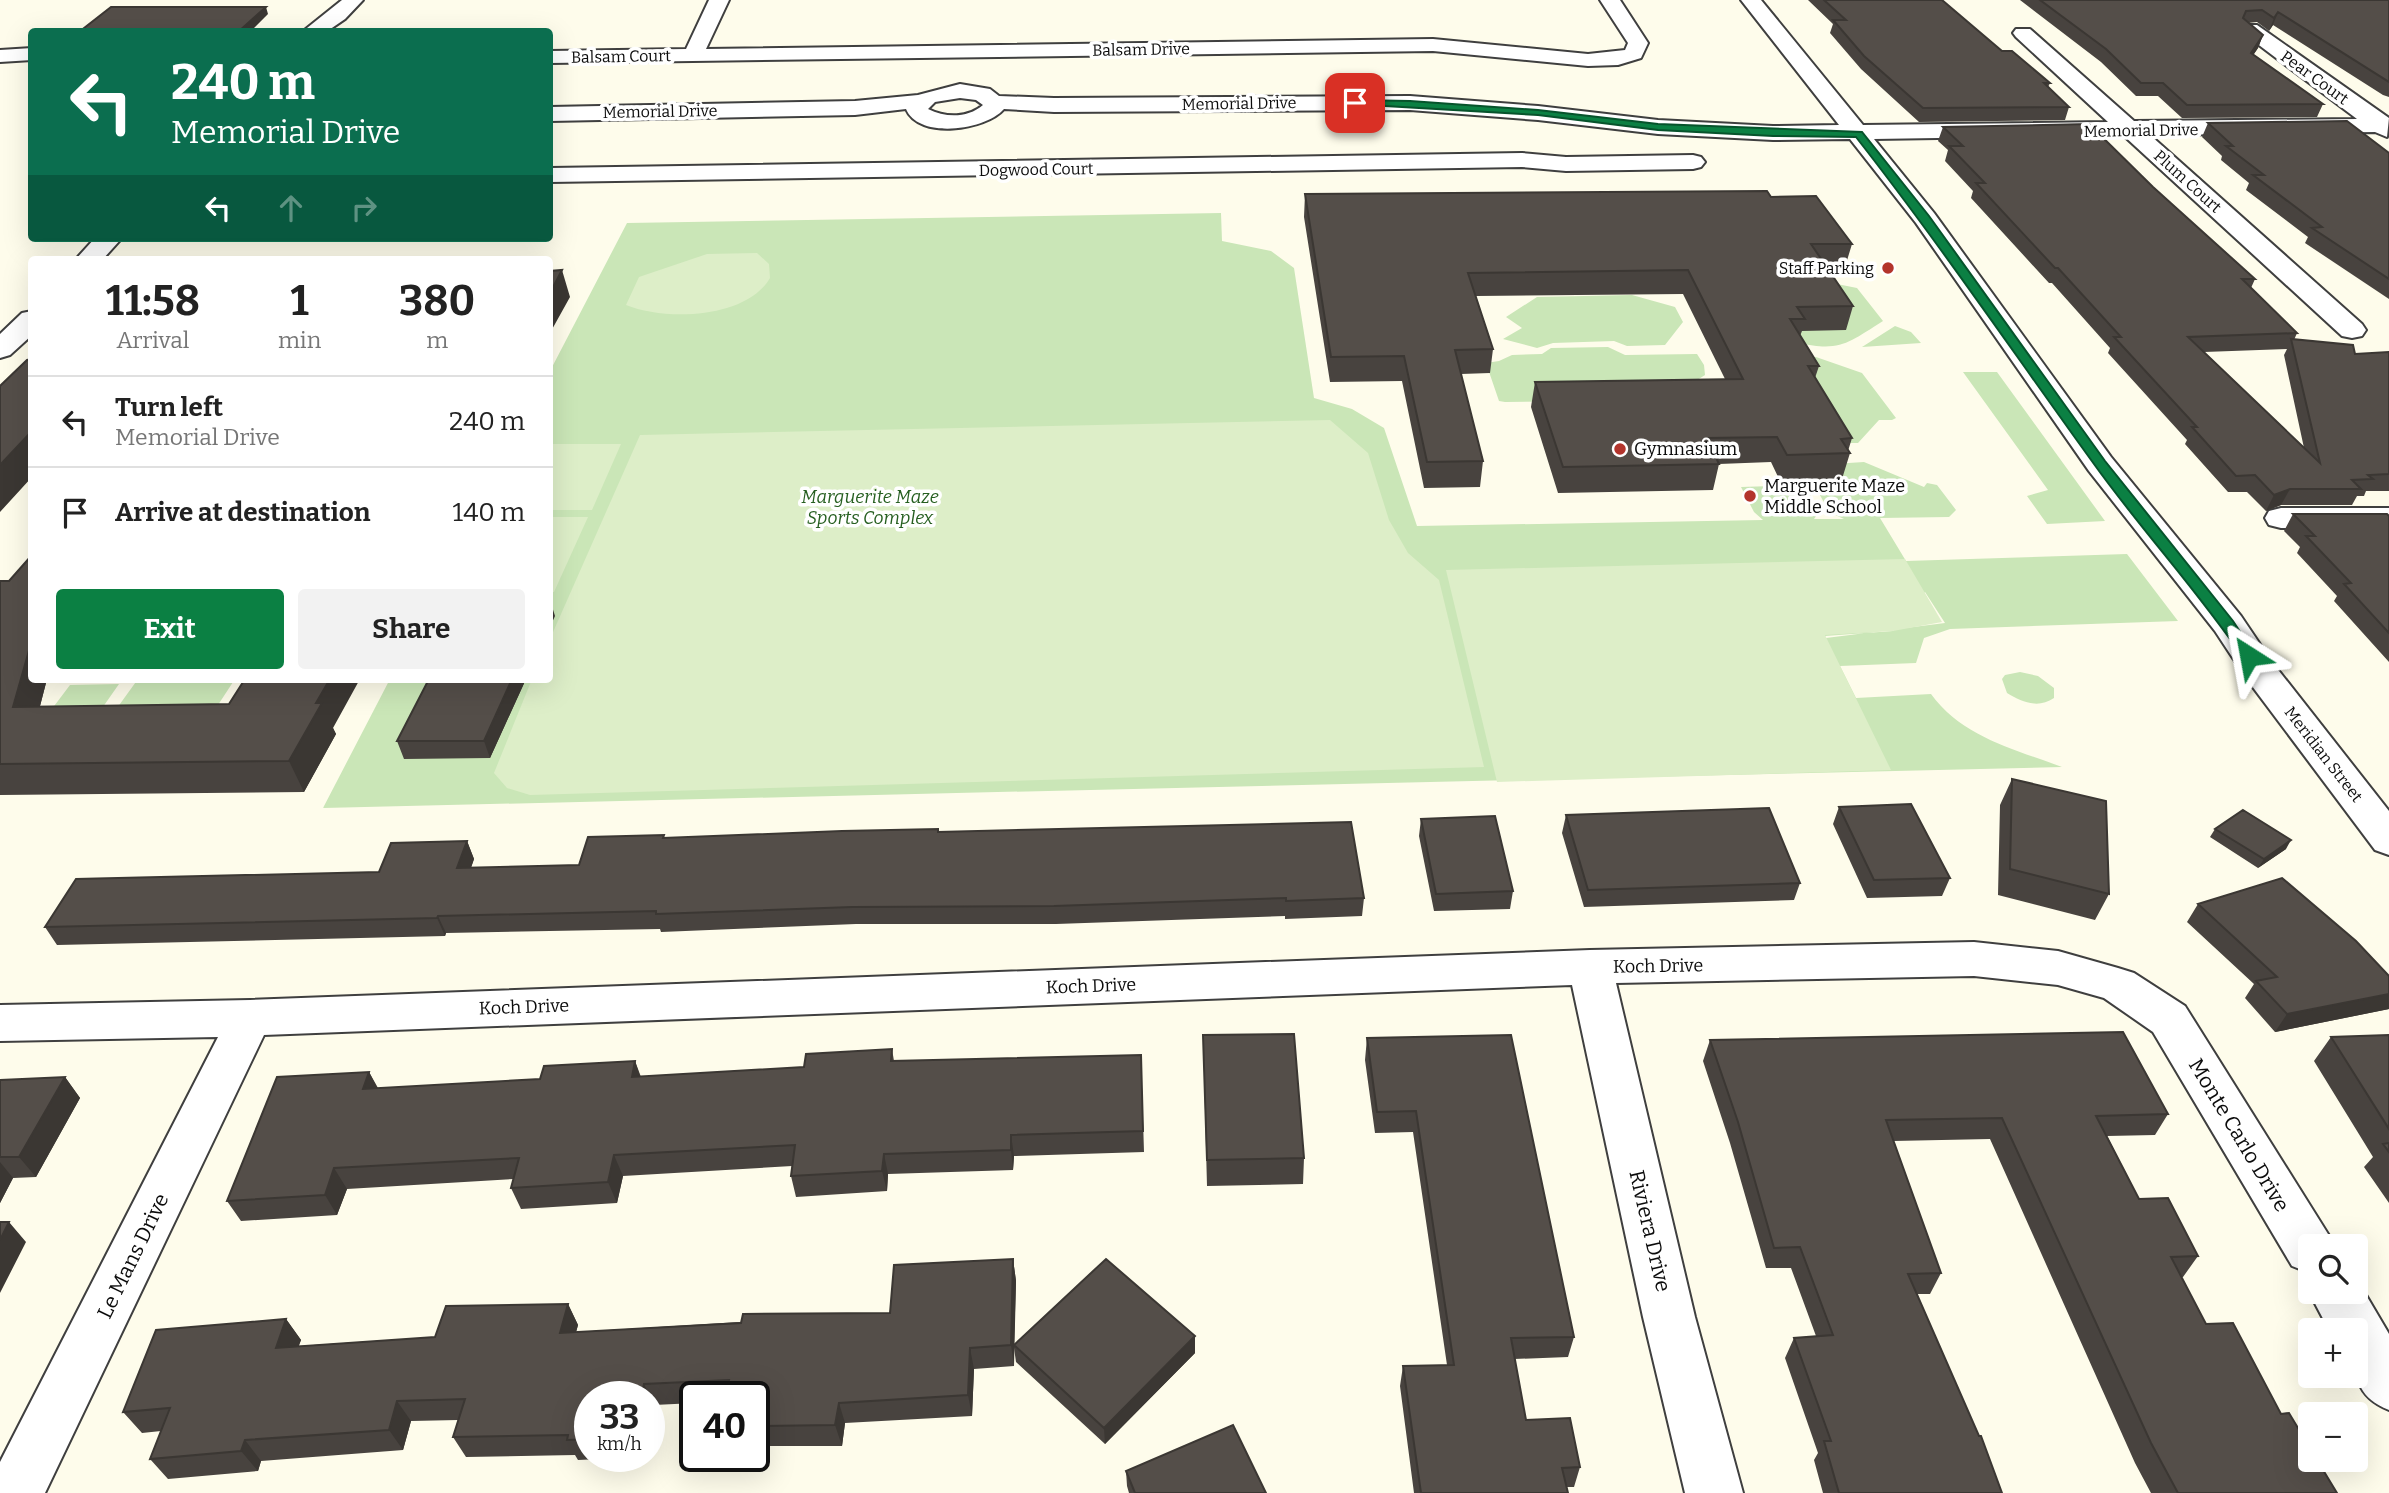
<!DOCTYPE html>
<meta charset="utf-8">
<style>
body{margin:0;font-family:Bitter,serif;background:#f2f2f2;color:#222;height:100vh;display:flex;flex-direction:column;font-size:26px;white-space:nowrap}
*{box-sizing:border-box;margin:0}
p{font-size:23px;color:#767676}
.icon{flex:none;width:38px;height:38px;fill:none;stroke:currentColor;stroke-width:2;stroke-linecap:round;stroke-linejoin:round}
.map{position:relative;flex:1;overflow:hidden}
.details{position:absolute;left:28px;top:256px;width:525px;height:427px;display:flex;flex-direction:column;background:#fff;border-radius:7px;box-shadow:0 7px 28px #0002}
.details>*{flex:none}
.guide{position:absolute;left:28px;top:28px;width:525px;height:214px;border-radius:7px;box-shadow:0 7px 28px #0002;background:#0b6e4f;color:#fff;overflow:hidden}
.controls{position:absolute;left:2298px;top:1234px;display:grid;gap:14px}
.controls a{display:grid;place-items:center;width:70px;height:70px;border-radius:7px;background:#fff;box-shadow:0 7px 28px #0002;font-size:35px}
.speed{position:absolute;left:574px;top:1381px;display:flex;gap:14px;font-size:35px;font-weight:700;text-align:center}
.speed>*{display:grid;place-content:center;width:91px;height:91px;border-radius:50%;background:#fff;box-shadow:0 7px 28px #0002;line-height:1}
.speed small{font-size:18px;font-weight:400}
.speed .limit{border:4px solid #111;border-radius:10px;background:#fff;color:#111}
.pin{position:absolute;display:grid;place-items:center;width:60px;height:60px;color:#fff;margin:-30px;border-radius:14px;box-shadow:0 4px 10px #0006}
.me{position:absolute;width:77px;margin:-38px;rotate:326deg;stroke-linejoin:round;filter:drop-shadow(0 0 5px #0008)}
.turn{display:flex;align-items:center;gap:24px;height:147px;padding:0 28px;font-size:32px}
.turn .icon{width:91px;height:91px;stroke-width:2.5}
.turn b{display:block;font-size:49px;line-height:60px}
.lanes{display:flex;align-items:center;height:66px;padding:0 28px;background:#0003;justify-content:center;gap:35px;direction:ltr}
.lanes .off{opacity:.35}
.eta{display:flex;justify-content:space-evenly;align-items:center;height:119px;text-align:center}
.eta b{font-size:42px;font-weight:700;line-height:49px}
.button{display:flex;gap:14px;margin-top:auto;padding:14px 28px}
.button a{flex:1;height:80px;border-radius:7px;background:#0b8043;color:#fff;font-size:28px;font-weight:700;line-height:80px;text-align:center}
.button a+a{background:#f2f2f2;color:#222}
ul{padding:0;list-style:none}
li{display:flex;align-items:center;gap:21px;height:91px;padding:0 28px;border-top:2px solid #e0e0e0}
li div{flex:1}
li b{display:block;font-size:26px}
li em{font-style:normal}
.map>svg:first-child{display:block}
</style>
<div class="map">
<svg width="2389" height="1493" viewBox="0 0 2389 1493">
<rect width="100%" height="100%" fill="#fefceb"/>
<path fill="#cae6b7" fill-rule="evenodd" d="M1221 213 1222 241 1271 251 1294 268 1314 398 1352 409 1384 428 1417 526 1763 520 1754 512 1741 487 1805 485 1819 512 1814 519H1844L1829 512 1812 480 1842 479 1833 464 1864 462 1924 487 1927 483 1937 485 1956 510 1949 517 1880 518 1906 561 2127 554 2178 621 1950 629 1924 638 1916 663 1840 666 1856 698 1931 694C1962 737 2014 749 2062 767L323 808 390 679H550V371L627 223ZM1925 592 1945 623 1826 638 1825 636 1893 631Z
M1812 279 1857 288 1883 321C1848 343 1841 352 1798 343L1791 331Z
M1632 295 1675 307 1683 322 1665 345 1627 346 1614 341 1553 343 1537 348 1503 339 1522 328 1506 317 1537 297Z
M1895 326 1911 332 1921 343 1862 347Z
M1608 347 1625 355 1697 354 1704 365 1705 375 1666 400 1505 402 1499 401 1486 363 1499 361 1512 355 1542 354 1551 348Z
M1792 355 1816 357 1862 373 1896 418 1892 420H1879L1858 443H1834Z
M1963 372H1997L2105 521 2047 524 2027 496 2048 490Z
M2020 672 2038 676 2054 688V698C2038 709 2022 702 2007 693L2002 679 2005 675Z
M138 679H235L201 731 99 733Z
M119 684 84 734H33L70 685Z"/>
<path fill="#ddeec8" d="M757 253 769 264 770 278C746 319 665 321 626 305L639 277 707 254Z
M1330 420 1368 453 1389 520 1408 553 1439 580 1484 767 530 795 507 788 494 773 532 679H550V639L640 435Z
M550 444H621L592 510H550Z
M550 517H588L554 592H550Z
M1905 559 1942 622 1893 631 1825 635 1891 770 1497 782 1446 570Z"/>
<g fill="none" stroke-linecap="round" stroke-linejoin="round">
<g stroke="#3f3f3f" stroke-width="4">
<path id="minor" d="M342 0H363L345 19 326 32H302Z
M709 0H729L706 49 1433 39 1588 54 1625 50 1628 43 1600 0H1620L1648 43 1641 58 1618 65 1588 66 1433 51 550 63V51L686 49Z
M1741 0H1761L1863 125 2108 122 2016 37 2013 33 2016 29H2030L2134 121 2357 119 2243 33 2240 29 2243 25H2257L2389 118 2387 137 2375 132 2150 135 2362 324 2366 330 2362 336 2352 338 2342 336 2123 135 1874 139 1934 213 2111 457 2241 616 2272 662 2389 811V855L2375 850 2246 678 2215 631 2089 471 1916 223 1850 139 1773 140 1658 134 1538 120 1410 110 1054 112 1004 109C986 130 919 140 906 109L855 115 550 121V107L855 101 918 95 960 84 990 89 999 96 1054 98 1410 96 1538 106 1658 120 1773 126 1839 125ZM960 98 976 100 983 105C968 118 946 118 928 109L935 102Z
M32 48V60L0 62V50Z
M1522 153 1566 157 1693 155 1701 157 1705 162 1701 167 1693 169 1566 171 1522 167 550 182V168Z
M95 238H122L103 259H76Z
M32 311V335L10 355 0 358V334L22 313Z
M2281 508H2389V528H2281L2269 525 2265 518 2269 511Z
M1974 942 2058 951 2118 968 2134 973 2185 1006 2328 1234 2334 1246H2310V1273L2292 1266 2153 1032 2104 998 2058 985 1974 976 1616 983 1695 1317 1743 1493H1685L1643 1317 1572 985 264 1035 45 1493H0V1462L218 1037 0 1041V1005L250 1000 1590 950Z
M2356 1278 2389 1334V1410C2349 1394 2356 1367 2356 1330H2329L2309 1292 2310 1289 2356 1292Z"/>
</g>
<use href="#minor" fill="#fff" fill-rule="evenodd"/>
</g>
<path fill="#48433f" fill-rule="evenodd" d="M1808 0H1942L2002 51 2050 83 2048 87 2069 107 2065 120 1919 122 1861 69 1830 33 1833 24Z
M2020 0H2389V97L2383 95 2273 25 2269 31 2257 22 2248 23 2263 35 2258 48 2253 55 2323 104 2317 117 2182 118 2158 96H2136L2101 62Z
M2208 123 2389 153V299L2305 243 2308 237 2246 190 2249 183 2221 160 2222 156 2202 137Z
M1943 127 2153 187 2255 279 2251 288 2297 333 2294 340 2355 354 2389 352V491H2366L2364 496H2357L2352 505H2281L2266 511 2247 492H2228L2185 444 2187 440 2108 353 2110 348 2052 283H2049L1971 198 1973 191 1945 161 1948 150 1938 141ZM2287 349 2284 355 2304 448 2204 352Z
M1305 194 1771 197 1852 244 1845 267H1827L1853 306 1846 330 1802 331 1800 336 1819 366 1815 378 1852 438 1848 451 1850 453 1842 479 1780 481 1771 462 1719 464 1713 490 1558 493 1531 407 1535 382 1725 379 1683 294 1476 296 1493 349 1490 373 1461 374 1483 461 1480 487 1424 488 1402 381 1330 382 1304 217Z
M2293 514 2389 516V662L2334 601 2337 596 2297 553 2300 547 2284 531Z
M32 555V679H47L40 706 333 728 336 734 304 792 0 795V581H9Z
M429 679H526L490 758 404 759 397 741Z
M2012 779 2109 894 2095 920 1998 895 2000 805Z
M1839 807 1950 878 1942 896 1867 898 1833 824Z
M1566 815 1800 883 1794 900 1584 907 1562 833Z
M1421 819 1513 891 1510 909 1434 911 1419 836Z
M2215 829 2286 849 2258 868 2210 837Z
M939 832 1364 898 1362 916 1285 919V916L1056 924H856L661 932 660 929 446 933 445 936 57 945 45 927 379 872 467 841 474 859 471 868 579 865 664 835V838Z
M2198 904 2389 976V1009L2275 1032 2245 998 2254 984 2187 922Z
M1203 1035 1304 1158 1303 1184 1207 1186Z
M2389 1035V1203L2364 1167 2373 1157 2314 1061 2331 1037Z
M1367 1038 1574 1337 1568 1357 1514 1359 1526 1420 1580 1467 1574 1487H1566L1568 1493H1414L1400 1386 1403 1366 1447 1365 1413 1132 1375 1133 1365 1060Z
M1710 1040 2168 1114 2155 1135 2107 1136 2139 1199 2198 1256 2183 1277H2181L2206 1324 2281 1414 2337 1493H2151L2135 1463 1990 1139 1893 1141 1941 1273 1930 1294H1917L2002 1493H1823L1814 1460 1818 1453 1785 1358 1794 1338 1816 1336 1791 1268H1766L1730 1143 1703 1061Z
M892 1049 894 1061 1141 1055 1144 1152 1014 1156 1013 1170 888 1174 887 1191 796 1197 791 1176 792 1166 623 1176 617 1203 521 1209 511 1188 514 1179 347 1189 337 1215 241 1221 227 1201 369 1072 378 1088 540 1079 635 1061 641 1077 804 1067Z
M65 1077 80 1098 36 1177 13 1178 0 1203V1080Z
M1013 1259 1016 1281 1014 1344 1195 1336V1353L1105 1444 1016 1362 1014 1348V1366L974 1369 972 1416 845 1423 842 1446H754V1396H695V1403L654 1405 590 1396V1456H644V1457L578 1460 575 1455 466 1457 453 1437 458 1420 411 1421 403 1450 261 1461 258 1471 168 1479 150 1459 161 1431 142 1433 123 1412 286 1319 301 1340 298 1346 435 1337 568 1304 578 1325 576 1332 890 1313Z
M1126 1471 1266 1493H1129L1127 1486Z"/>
<path fill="#3b3733" d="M266 7 268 14 250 32H238Z
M2278 12 2273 25 2269 31 2274 18Z
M2263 35 2258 48 2246 66 2251 53Z
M562 270 570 297 550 333V293Z
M32 431V477L0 512V465Z
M2290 489 2281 505 2266 511 2274 495Z
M550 600 555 616 550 627Z
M30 647 32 650V679H47L32 737 13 707Z
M330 679H360L333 728 336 734 304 792 289 761 316 703Z
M512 679H526L490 758 484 741Z
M2291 840 2286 849 2258 868 2264 859Z
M467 841 474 859 464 886 457 868Z
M438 916 446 933 445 936 437 918Z
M2389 994V1009L2275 1032 2287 1014Z
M635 1061 642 1082 632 1077Z
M369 1072 380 1093 363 1089Z
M65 1077 80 1098 36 1177 19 1157Z
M1011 1135 1014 1156 1013 1170 1011 1150Z
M884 1154 888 1174 887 1191 882 1171Z
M614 1155 623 1176 617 1203 608 1182Z
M0 1162 13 1178 0 1203Z
M334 1168 347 1189 337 1215 325 1195Z
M9 1222 26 1242 0 1293V1240Z
M1013 1259 1016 1281 1014 1366 1011 1345Z
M568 1304 578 1325 570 1354 560 1333Z
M286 1319 301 1340 291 1369 276 1348Z
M1195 1336V1353L1105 1444 1104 1428Z
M970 1348 974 1369 972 1416 968 1395Z
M644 1384 654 1405 649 1428V1396H642Z
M397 1401 411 1421 403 1450 389 1430Z
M839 1403 845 1423 842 1446 835 1425Z
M245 1440 261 1461 258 1471 241 1451Z"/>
<path fill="#544e49" stroke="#3b3733" stroke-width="2" d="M1824 0H1942L2002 51H2012L2050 83H2044L2069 107 1923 108 1864 56 1833 20H1846Z
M2040 0H2389V82L2278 12 2274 18 2262 10 2246 11 2243 18 2263 35 2251 53 2323 104 2187 105 2163 83H2141L2106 49Z
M111 7H266L238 32H79Z
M2347 121 2389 153V279L2312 228 2322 227 2253 175H2264L2226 146H2233L2208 123Z
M2089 124 2153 187 2255 279H2242L2297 333 2188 337 2320 463 2291 339 2353 345 2355 354 2389 352V474L2368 475 2373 479 2352 480 2361 489H2290L2274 495 2255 475 2236 476 2192 427H2197L2114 337H2121L2058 268H2055L1976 183H1985L1949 146H1963L1943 127Z
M1767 191 1771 197 1816 196 1852 244H1811L1853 306 1797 307 1805 319H1790L1819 366H1808L1852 438 1841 439 1850 453 1787 455 1777 437 1707 438 1719 464 1563 467 1535 382 1743 379 1688 270 1468 273 1493 349 1455 350 1483 461 1427 462 1404 356 1331 357 1305 194Z
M562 270 550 293V271Z
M32 359V431L0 465V386L27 360Z
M2293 514H2387L2389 516V633L2344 584 2351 583 2306 536H2315Z
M32 555V647H30L13 707 229 704 245 679H330L316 703H322L289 761 0 764V581H9Z
M429 679H512L484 741H397Z
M2012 779 2106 801 2109 894 2010 869Z
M1911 804 1950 878 1874 880 1839 807Z
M1769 808 1800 883 1588 890 1566 815Z
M2243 810 2291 840 2264 859 2215 829Z
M1495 816 1513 891 1436 894 1421 819Z
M1351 822 1364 898 1286 901V898L1054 906 852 907 656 914V911L438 916 437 918 45 927 76 879 379 872 391 843 467 841 457 868 579 865 588 837 664 835 663 838 842 831 938 829V832Z
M2282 878 2356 941 2389 976V994L2287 1014 2256 981 2277 977 2198 904Z
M2123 1032 2168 1114 2096 1116 2139 1199 2168 1198 2198 1256 2171 1257 2206 1324 2233 1323 2281 1414 2289 1413 2310 1448V1460H2317L2337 1493H2178L2151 1443 2002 1118 1886 1120 1941 1273 1908 1274 1979 1436H1981L2002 1493H1839L1824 1441H1831L1794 1338 1833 1335 1800 1247 1774 1248 1738 1122 1710 1040Z
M1294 1034 1304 1158 1207 1160 1203 1035Z
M1511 1035 1574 1337 1511 1338 1526 1420 1570 1418 1580 1467 1562 1468 1568 1493H1421L1403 1366 1454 1365 1416 1111 1377 1112 1367 1038Z
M2389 1035V1129L2331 1037Z
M892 1049 891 1061 1141 1055 1143 1131 1011 1135V1150L884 1154 882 1171 791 1176 795 1145 614 1155 608 1182 511 1188 519 1158 334 1168 325 1195 227 1201 277 1077 369 1072 363 1089 540 1079 544 1066 635 1061 632 1077 804 1067 806 1054Z
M65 1077 19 1157H0V1080Z
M2389 1143V1152L2383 1144Z
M0 1222H9L0 1240Z
M1013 1259 1011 1345 970 1348 968 1395 839 1403 835 1425 754 1426V1396H726L729 1380 644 1384 642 1396H590V1439L567 1440 568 1435 453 1437 465 1399 397 1401 389 1430 245 1440 241 1451 150 1459 170 1408 123 1412 156 1330 286 1319 276 1348 435 1337 446 1306 568 1304 560 1333 741 1323 743 1314 890 1313 894 1265Z
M1106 1259 1195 1336 1104 1428 1014 1345Z
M1233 1425 1266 1493H1135L1126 1471Z"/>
<path fill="#0b8043" stroke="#07532c" stroke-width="2" d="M1355 100 1410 101 1538 110 1658 124 1862 132 1929 216 2105 461 2233 621 2256 656 2254 659H2244C2198 591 2142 531 2094 464 2015 355 1939 243 1856 137L1773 136 1658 130 1538 115 1351 104 1350 103Z"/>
<g fill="#b3342c" stroke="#fff" stroke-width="2.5">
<circle cx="1888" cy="268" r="7"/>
<circle cx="1620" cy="449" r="7"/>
<circle cx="1750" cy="496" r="7"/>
</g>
<g text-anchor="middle" stroke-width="7" stroke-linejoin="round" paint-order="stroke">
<g font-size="16" fill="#0c0c0c" stroke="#fff">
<text transform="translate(1141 49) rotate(-1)" y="6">Balsam Drive</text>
<text transform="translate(621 56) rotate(-1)" y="6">Balsam Court</text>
<text transform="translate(2315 77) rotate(36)" y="6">Pear Court</text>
<text transform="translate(1239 103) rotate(-1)" y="6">Memorial Drive</text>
<text transform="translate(660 111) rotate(-1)" y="6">Memorial Drive</text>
<text transform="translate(2141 130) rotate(-1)" y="6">Memorial Drive</text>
<text transform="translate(1036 169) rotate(-1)" y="6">Dogwood Court</text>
<text transform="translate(2188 181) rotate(42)" y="6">Plum Court</text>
<text transform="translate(2324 754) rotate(52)" y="6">Meridian Street</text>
</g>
<g font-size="16" fill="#0c0c0c" stroke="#fff" text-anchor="end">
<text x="1874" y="274">Staff Parking</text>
</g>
<g font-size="18" fill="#0c0c0c" stroke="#fff" text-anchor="start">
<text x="1634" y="455">Gymnasium</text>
<text x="1764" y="492">Marguerite Maze<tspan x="1764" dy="21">Middle School</tspan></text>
</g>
<g font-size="18" font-style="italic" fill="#265f20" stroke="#fff">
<text x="870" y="503">Marguerite Maze<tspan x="870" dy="21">Sports Complex</tspan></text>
</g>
<g font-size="18" fill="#0c0c0c" stroke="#fff">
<text transform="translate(1658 966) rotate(-1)" y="6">Koch Drive</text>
<text transform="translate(1091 986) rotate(-2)" y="6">Koch Drive</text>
<text transform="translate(524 1007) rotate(-2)" y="6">Koch Drive</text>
</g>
<g font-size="21" fill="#0c0c0c" stroke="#fff">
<text transform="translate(2239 1135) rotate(59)" y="7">Monte Carlo Drive</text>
<text transform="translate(1650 1231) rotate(77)" y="7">Riviera Drive</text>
<text transform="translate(133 1256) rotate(-64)" y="7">Le Mans Drive</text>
</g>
</g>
</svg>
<div class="controls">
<a><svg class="icon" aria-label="search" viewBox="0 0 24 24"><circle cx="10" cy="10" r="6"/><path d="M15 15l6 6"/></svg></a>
<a>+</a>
<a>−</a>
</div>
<div class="speed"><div>33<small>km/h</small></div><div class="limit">40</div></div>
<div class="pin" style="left:1355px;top:103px;background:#d93025"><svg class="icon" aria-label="arrive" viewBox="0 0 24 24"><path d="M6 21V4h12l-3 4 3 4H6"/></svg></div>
<svg class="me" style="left:2249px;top:656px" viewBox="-20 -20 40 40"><path d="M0-17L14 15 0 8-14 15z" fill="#0b8043" stroke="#fff" stroke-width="4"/></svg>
<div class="guide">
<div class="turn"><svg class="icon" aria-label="left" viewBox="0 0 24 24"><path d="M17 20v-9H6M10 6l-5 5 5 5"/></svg><div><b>240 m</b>Memorial Drive</div></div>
<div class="lanes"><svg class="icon" aria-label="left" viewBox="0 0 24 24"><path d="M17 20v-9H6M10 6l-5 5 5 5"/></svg><svg class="icon off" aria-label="ahead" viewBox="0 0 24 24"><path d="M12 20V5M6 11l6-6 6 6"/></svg><svg class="icon off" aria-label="right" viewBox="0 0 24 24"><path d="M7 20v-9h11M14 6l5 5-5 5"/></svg></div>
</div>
<section class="details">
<div class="eta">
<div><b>11:58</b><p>Arrival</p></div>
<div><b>1</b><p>min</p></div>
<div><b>380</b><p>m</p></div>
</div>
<ul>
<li><svg class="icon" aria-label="left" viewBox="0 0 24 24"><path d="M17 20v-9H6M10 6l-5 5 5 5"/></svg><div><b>Turn left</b><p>Memorial Drive</p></div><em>240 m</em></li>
<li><svg class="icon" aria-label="arrive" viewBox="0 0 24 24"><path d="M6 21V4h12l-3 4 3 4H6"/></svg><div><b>Arrive at destination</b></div><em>140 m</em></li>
</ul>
<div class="button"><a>Exit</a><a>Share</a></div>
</section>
</div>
